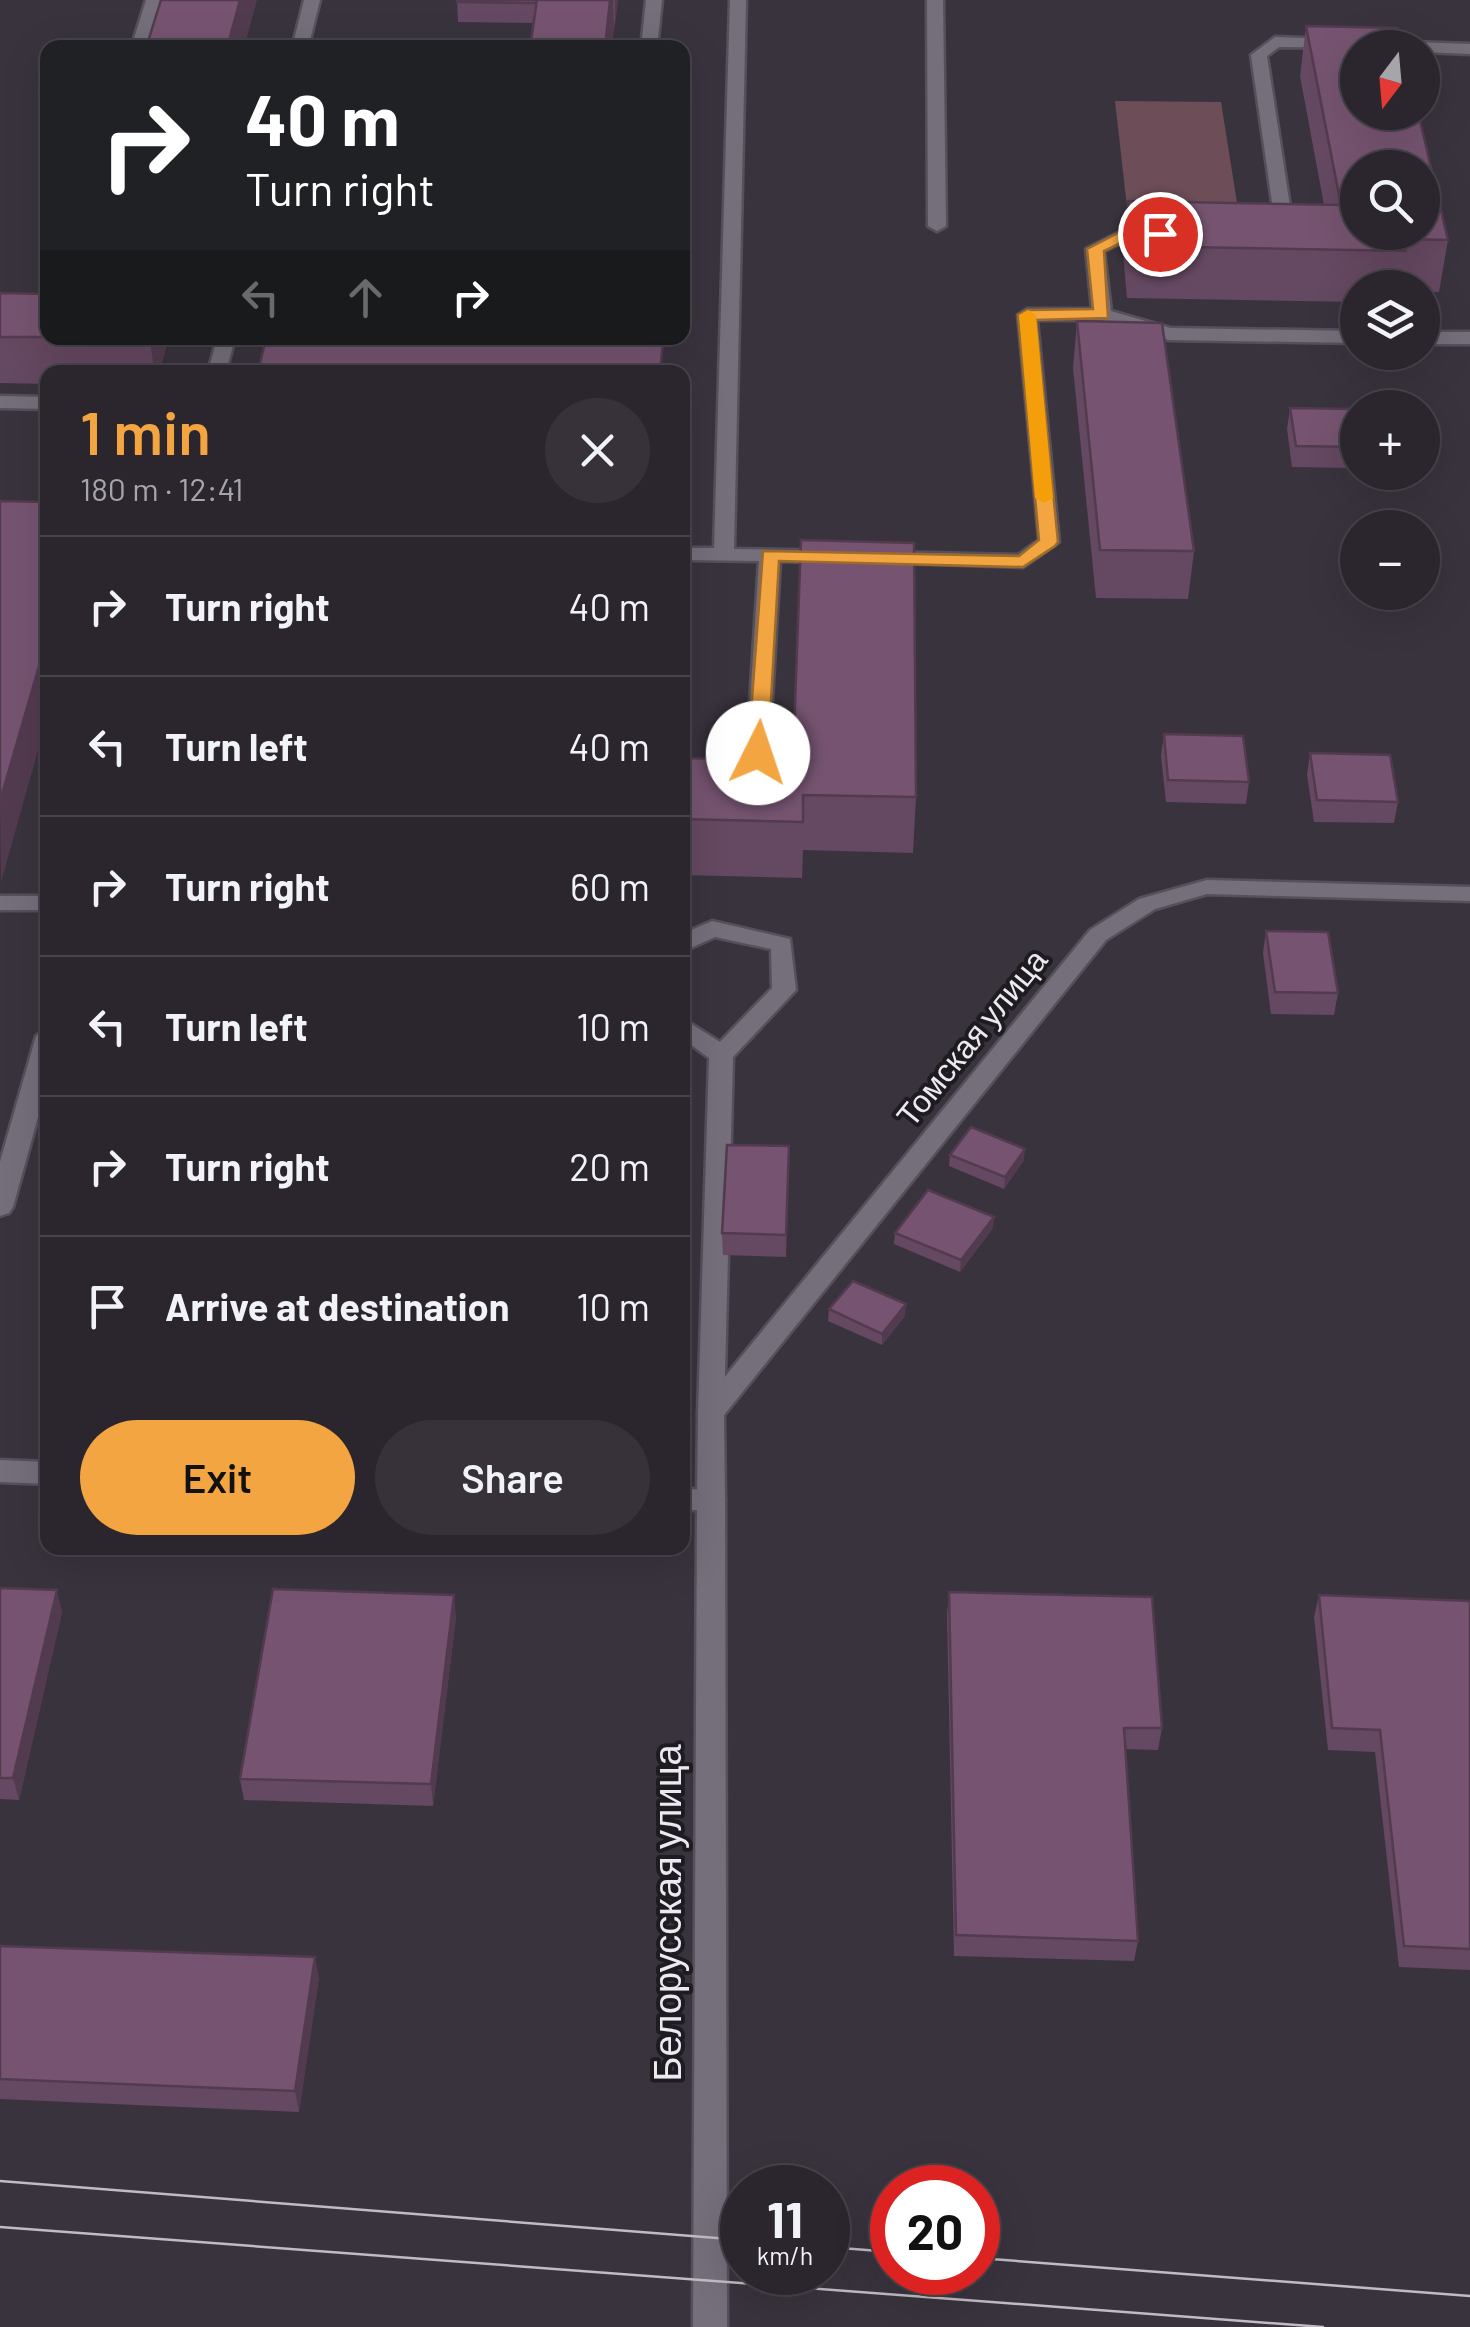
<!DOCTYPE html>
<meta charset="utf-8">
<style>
body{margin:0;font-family:Barlow,sans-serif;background:#37323a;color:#f1f3f6;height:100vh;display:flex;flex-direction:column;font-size:38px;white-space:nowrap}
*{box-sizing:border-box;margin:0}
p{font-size:32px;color:#a6a5aa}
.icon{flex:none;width:55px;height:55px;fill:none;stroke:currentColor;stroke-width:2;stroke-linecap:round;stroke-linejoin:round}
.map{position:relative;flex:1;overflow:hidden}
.details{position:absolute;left:40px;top:365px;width:650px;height:1190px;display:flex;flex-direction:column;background:#2b262e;border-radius:20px;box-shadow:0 10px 40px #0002,0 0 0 2px #47434a}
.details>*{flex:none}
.guide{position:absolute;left:40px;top:40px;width:650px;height:305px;border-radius:20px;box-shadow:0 10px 40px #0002,0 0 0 2px #47434a;background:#202124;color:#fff;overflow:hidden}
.needle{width:65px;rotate:196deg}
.tools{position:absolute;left:1340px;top:30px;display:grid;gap:20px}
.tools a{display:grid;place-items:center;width:100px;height:100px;border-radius:50%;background:#2b262e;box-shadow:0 10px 40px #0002,0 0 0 2px #47434a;font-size:50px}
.speed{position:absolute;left:720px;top:2165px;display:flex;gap:20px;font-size:50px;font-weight:700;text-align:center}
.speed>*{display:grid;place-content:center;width:130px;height:130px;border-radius:50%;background:#2b262e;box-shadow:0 10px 40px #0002,0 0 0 2px #47434a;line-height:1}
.speed small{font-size:25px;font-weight:400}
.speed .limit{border:15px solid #d22;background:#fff;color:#111}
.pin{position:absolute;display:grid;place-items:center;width:85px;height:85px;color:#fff;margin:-42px;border:5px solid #fff;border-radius:50%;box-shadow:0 2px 10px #0007}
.me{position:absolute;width:110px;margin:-55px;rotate:4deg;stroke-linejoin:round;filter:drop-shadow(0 0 8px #0008)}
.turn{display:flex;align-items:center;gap:35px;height:210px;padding:0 40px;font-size:45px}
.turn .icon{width:130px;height:130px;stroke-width:2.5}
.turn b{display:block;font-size:70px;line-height:85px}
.lanes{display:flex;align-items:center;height:95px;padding:0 40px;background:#0003;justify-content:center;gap:50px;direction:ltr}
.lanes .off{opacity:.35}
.round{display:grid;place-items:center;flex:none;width:105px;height:105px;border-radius:52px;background:#37323a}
.headline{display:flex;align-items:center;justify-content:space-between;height:170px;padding:0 40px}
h1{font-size:60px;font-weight:600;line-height:75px;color:#f3a542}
.action{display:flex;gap:20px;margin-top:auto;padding:20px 40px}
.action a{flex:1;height:115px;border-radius:60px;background:#f3a542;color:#111;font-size:40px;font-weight:600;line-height:115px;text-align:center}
.action a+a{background:#37323a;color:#f1f3f6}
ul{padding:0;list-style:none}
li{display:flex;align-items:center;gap:30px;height:140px;padding:0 40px;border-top:2px solid #47434a}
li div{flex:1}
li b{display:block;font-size:38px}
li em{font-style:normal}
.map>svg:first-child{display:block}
</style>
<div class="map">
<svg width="1470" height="2327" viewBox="0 0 1470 2327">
<rect width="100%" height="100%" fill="#39333e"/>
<path fill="#6c4d58" d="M1115 101 1221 102 1238 209 1127 207Z"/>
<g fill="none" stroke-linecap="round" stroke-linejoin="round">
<g stroke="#55505a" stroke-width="5">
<path id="service" d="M146 0H162L147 48H131Z
M646 0H662L657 48H641Z
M730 0H746L734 549 835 551 845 557 835 563 780 561 769 753 728 776 682 774V760L724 762 747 750 759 561 682 560V548H714Z
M927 0H943L946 226 937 231 928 226Z
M1275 37 1470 44V54L1422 52V48L1279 47 1267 56 1293 226 1276 234 1267 229 1275 223 1251 55Z
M1126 229H1156L1165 234 1156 239H1129L1104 251 1111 311 1170 328 1358 331V343L1169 340 1101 320H1037L1059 542 1023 567 873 562 870 558 880 552 1018 555 1039 540 1018 315 1027 309H1092L1086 249Z
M1422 332H1470V344H1422Z
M0 396 48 397V409L0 408Z
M0 896H48V910H0Z
M712 921 790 939 796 990 733 1057 724 1413 721 1420 711 1423 701 1420 698 1413 709 1058 682 1038V1018L720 1042 772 988 771 949 715 937 682 952V934Z"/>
</g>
<g stroke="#55505a" stroke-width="5">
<path id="minor" d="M1207 880 1470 887V901L1207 894 1155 909 1106 940 724 1415 725 1500 721 1508 711 1511 701 1508 697 1500 698 1413 701 1406 1090 930 1139 899Z"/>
</g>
<g stroke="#55505a" stroke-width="5">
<path id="tertiary" d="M304 0H320L308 48H292Z
M217 338H235L226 372H208Z
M48 1028V1081L13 1207 9 1213 0 1216V1162L36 1036Z
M0 1460 48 1462V1484L0 1482Z
M682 1488 721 1492 725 1500 727 2327H693L697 1510H682Z"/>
</g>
<use href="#service" fill="#756f7c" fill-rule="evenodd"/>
<use href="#minor" fill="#756f7c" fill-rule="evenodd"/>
<use href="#tertiary" fill="#756f7c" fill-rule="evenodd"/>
<path stroke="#c0bcc4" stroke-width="2.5" d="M0 2181 742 2240
M0 2227 1323 2327
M828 2247 892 2252
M978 2258 1470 2296"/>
</g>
<path fill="#654861" d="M618 0 614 29 534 23 458 22 457 2Z
M1306 26 1448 240 1439 292H1422V288H1358V302L1127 298 1123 253 1128 201 1324 205 1300 76Z
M0 293 167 338 168 341 159 372H48V384L0 383Z
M1077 321 1194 551 1188 599 1096 598 1073 368Z
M1290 408 1358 445 1355 468 1292 467 1287 429Z
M1164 734 1249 782 1246 804 1166 802 1161 756Z
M1310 753 1398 802 1394 823 1314 822 1307 775Z
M682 758 916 797 913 853 803 850 802 878 682 875Z
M1266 931 1338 993 1334 1015 1271 1014 1263 953Z
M789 1146 786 1257 723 1255 722 1233Z
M950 1155 1024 1160 1004 1189 949 1166Z
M993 1228 960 1272 894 1244 895 1233Z
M829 1309 905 1316 882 1345 828 1321Z
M0 1588 62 1612 19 1800 0 1799Z
M949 1592 1162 1728 1158 1750 1125 1749 1138 1941 1134 1961 954 1956 947 1614Z
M1319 1595 1470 1601V1970L1399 1967 1375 1752 1328 1750 1314 1617Z
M456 1617 433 1806 244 1800 240 1779Z
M0 1946 319 1977 299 2112 0 2099Z"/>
<path fill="#533b4f" d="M240 0H257L244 48H227Z
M610 0H613L614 29 612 48H605Z
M615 0H618L615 23Z
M150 338H167L168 341 159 372H154Z
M48 635V715L1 882 0 801Z
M1025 1149 1024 1160 1004 1189 1005 1177Z
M994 1217 993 1228 960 1272 961 1260Z
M906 1304 905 1316 882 1345V1334Z
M57 1590 62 1612 19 1800 13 1778Z
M454 1595 456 1617 433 1806 431 1784Z
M315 1957 319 1977 299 2112 295 2091Z"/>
<path fill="#765471" stroke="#533b4f" stroke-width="2.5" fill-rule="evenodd" d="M161 0H240L227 48H146Z
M457 0H537L536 3 457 2Z
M537 0H610L605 48H530Z
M1306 26 1397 28 1402 48H1358V112H1418L1448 240 1404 239 1406 251 1132 246 1128 201 1341 205ZM1358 168H1422V232H1358Z
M0 293 48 294V337H0Z
M1077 321 1162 323 1194 551 1100 550Z
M49 338H150L149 339Z
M266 338 663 343 660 372H258Z
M1290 408 1351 409 1358 447 1296 446Z
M0 501 48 502V635L0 801Z
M801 540 914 543 916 797 803 795V822L682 819V758L793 760Z
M1164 734 1243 736 1249 782 1168 780Z
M1310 753 1390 755 1398 802 1317 800Z
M1266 931 1328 932 1338 993 1275 992Z
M971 1127 1025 1149 1005 1177 950 1155Z
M727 1145 789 1146 786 1235 722 1233Z
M928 1190 994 1217 961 1260 895 1233Z
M853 1281 906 1304 882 1334 829 1309Z
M0 1588 57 1590 13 1778H0Z
M273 1589 454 1595 431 1784 240 1779Z
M949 1592 1152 1597 1162 1728H1124L1138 1941 956 1935Z
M1319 1595 1470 1601V1949L1404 1946 1380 1730 1332 1728Z
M0 1946 315 1957 295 2091 0 2079Z"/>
<path fill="#f3a542" stroke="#9e6b2b" stroke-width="2.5" d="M1126 229H1160L1168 234 1160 239H1129L1104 251 1108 318 1036 320 1058 542 1055 546 1023 567 779 561 768 753 765 758H751L748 753 763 551 1019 556 1039 540 1018 315 1027 310 1093 309 1087 249Z"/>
<path fill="#f59e0b" d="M1028 310 1036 315 1053 498 1044 503 1035 498 1019 315Z"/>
<g text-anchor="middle" stroke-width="8" stroke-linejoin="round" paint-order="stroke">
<g font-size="32" fill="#ede9f1" stroke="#1e1c21">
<text transform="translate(972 1038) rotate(-51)" y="11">Томская улица</text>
</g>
<g font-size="38" fill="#ede9f1" stroke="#1e1c21">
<text transform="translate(668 1913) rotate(-90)" y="13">Белорусская улица</text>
</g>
</g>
</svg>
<div class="tools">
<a><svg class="needle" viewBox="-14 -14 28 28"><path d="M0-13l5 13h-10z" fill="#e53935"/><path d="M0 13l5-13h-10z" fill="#a6a5aa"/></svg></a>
<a><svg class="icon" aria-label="search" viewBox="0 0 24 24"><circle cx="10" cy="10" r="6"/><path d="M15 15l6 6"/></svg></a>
<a><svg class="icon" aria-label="layers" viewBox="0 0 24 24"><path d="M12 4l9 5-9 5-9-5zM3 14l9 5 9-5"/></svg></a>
<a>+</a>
<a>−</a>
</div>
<div class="speed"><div>11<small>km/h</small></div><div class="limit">20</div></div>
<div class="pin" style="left:1160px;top:234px;background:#d93025"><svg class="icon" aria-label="arrive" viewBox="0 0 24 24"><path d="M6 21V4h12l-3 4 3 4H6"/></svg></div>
<svg class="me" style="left:758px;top:753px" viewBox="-20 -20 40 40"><circle r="19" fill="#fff"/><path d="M0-13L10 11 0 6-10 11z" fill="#f3a542"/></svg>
<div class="guide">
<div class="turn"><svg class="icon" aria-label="right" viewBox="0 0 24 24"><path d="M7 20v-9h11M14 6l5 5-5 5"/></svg><div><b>40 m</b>Turn right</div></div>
<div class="lanes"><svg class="icon off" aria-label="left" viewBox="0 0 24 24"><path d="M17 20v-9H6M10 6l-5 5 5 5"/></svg><svg class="icon off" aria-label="ahead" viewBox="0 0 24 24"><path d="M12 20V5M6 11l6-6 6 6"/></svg><svg class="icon" aria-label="right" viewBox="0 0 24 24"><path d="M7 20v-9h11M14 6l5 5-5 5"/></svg></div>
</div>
<section class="details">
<div class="headline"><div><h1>1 min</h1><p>180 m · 12:41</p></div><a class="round"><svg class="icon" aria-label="close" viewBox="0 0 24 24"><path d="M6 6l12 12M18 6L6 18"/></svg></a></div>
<ul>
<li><svg class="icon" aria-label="right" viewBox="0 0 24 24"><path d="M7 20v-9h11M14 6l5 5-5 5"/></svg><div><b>Turn right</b></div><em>40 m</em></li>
<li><svg class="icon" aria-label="left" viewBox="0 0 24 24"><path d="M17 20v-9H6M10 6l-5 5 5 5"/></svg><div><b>Turn left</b></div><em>40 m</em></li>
<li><svg class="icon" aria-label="right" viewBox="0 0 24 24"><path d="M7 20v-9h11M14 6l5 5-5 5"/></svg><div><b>Turn right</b></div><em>60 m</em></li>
<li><svg class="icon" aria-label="left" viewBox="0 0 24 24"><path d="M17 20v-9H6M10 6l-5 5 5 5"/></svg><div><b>Turn left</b></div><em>10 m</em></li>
<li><svg class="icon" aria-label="right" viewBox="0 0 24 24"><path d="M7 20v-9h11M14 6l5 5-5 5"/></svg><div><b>Turn right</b></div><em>20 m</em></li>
<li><svg class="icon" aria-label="arrive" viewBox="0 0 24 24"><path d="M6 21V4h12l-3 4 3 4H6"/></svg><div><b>Arrive at destination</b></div><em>10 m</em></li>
</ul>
<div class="action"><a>Exit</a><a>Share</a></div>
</section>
</div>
